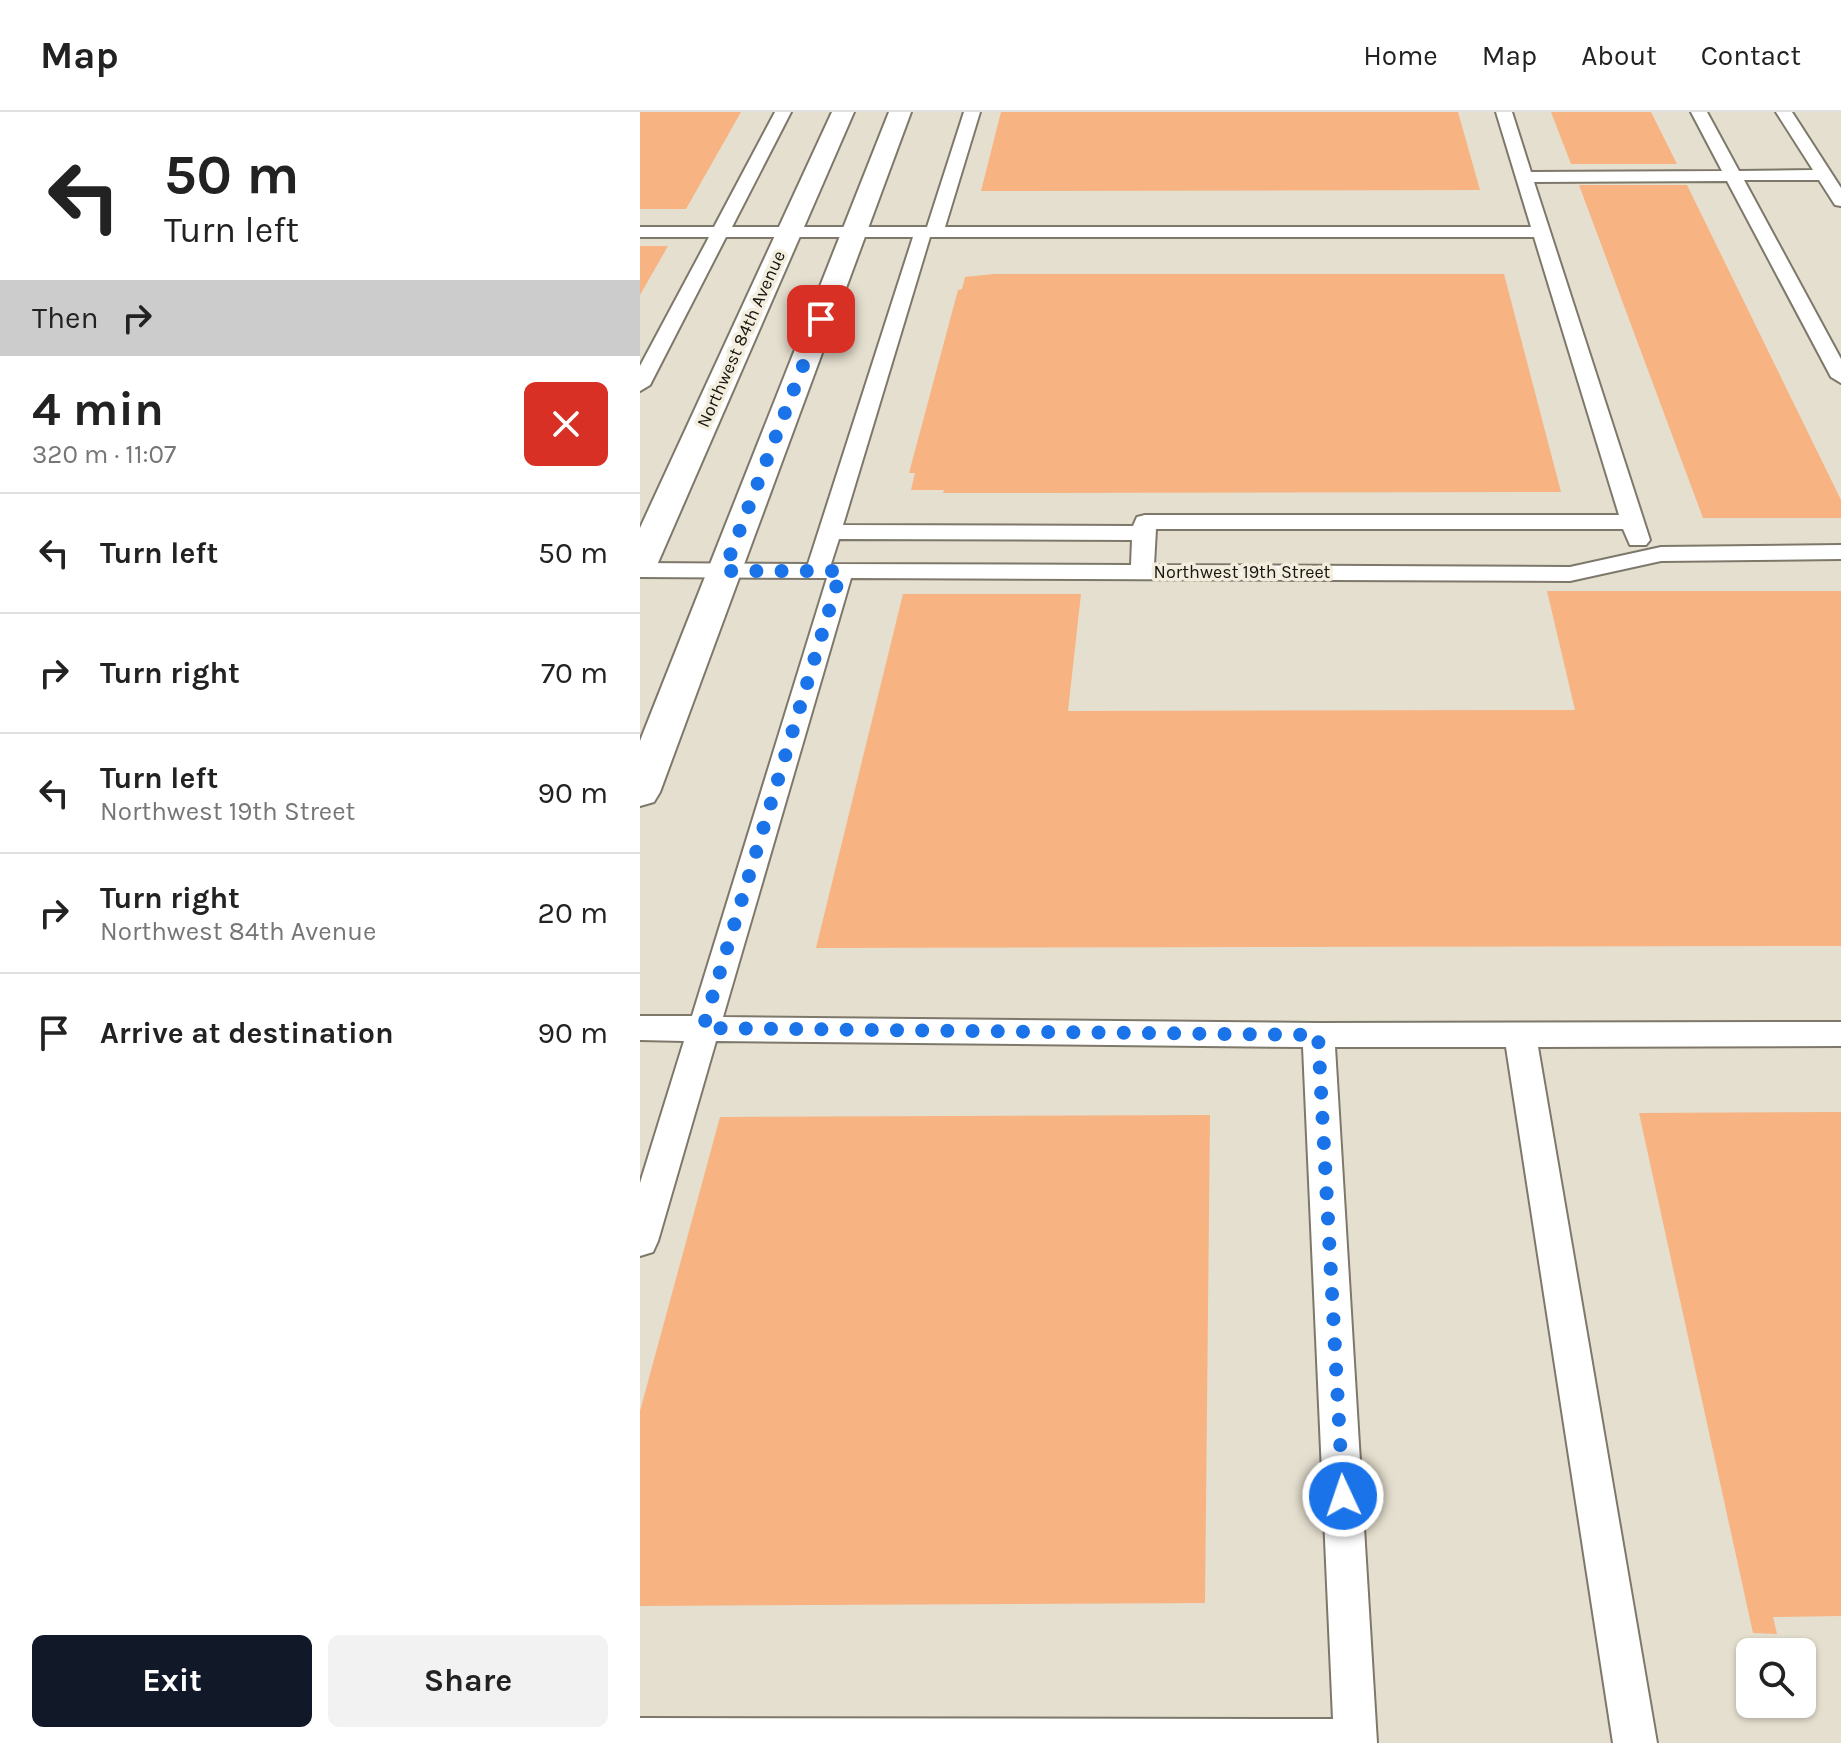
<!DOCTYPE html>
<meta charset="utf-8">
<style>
body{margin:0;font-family:Karla,sans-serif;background:#f2f2f2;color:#222;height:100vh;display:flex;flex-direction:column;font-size:30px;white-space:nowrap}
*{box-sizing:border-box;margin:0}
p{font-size:26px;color:#767676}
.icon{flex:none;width:44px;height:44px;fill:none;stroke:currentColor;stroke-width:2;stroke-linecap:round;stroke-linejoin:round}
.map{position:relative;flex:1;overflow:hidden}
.sheet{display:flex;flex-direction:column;background:#fff;width:640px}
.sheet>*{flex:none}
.guide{background:#fff;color:#222;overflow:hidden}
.buttons{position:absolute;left:1096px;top:1526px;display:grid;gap:16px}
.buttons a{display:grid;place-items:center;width:80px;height:80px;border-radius:12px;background:#fff;box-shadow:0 2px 6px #0004;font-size:40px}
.pin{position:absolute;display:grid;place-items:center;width:68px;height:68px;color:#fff;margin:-34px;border-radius:16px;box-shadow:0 4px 12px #0006}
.me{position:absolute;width:88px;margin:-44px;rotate:357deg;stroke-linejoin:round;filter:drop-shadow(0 0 6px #0008)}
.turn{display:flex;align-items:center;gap:28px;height:168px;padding:0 32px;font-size:36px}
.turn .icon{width:104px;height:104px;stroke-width:2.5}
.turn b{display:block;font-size:56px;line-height:68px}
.then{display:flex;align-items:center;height:76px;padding:0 32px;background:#0003;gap:16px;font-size:30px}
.round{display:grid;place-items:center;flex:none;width:84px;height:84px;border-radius:12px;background:#f2f2f2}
.headline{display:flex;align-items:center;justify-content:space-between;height:136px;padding:0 32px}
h1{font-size:48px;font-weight:700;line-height:60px}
.button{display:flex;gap:16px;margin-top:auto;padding:16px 32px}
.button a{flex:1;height:92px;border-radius:12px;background:#111827;color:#fff;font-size:32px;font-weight:700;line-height:92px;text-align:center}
.button a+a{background:#f2f2f2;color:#222}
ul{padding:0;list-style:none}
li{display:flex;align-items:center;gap:24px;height:120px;padding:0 32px;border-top:2px solid #e0e0e0}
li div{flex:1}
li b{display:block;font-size:30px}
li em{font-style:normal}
header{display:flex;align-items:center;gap:48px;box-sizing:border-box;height:112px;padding:0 40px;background:#fff;border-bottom:2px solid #e0e0e0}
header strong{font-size:38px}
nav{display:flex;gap:44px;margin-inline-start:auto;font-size:28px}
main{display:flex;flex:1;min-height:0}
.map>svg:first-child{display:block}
</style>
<header>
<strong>Map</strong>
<nav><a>Home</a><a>Map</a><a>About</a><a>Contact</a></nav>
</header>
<main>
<section class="sheet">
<div class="guide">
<div class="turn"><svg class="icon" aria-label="left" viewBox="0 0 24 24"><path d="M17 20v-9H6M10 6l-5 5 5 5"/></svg><div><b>50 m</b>Turn left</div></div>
<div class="then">Then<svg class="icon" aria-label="right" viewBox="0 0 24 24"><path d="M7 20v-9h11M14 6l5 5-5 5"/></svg></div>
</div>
<div class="headline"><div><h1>4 min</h1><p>320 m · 11:07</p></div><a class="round" style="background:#d93025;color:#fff"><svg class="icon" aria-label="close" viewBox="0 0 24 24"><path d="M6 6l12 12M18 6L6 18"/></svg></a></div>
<ul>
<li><svg class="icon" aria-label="left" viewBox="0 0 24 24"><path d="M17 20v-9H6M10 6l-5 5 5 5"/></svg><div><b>Turn left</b></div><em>50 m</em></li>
<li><svg class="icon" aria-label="right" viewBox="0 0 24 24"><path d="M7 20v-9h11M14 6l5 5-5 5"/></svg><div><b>Turn right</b></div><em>70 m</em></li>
<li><svg class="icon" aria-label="left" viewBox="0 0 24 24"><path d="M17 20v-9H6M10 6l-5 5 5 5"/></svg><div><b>Turn left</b><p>Northwest 19th Street</p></div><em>90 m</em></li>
<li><svg class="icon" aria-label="right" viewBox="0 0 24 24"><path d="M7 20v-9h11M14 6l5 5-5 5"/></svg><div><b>Turn right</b><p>Northwest 84th Avenue</p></div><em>20 m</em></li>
<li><svg class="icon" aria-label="arrive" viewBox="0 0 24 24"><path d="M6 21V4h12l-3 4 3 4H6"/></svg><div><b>Arrive at destination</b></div><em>90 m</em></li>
</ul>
<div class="button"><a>Exit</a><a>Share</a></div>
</section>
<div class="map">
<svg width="1201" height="1631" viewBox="0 0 1201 1631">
<rect width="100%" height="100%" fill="#e5dfcf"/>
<path fill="#f7b382" d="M0 0H101L46 97H0Z
M361 0H818L840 78 341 79Z
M911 0H1011L1037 52H931Z
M939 73H1047L1201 388V406H1063Z
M0 134H28L0 183Z
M354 162H864L921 380 303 381 304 378H271L275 361H269L318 178 322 177 325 165Z
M907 479H1201V834L176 836 263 482H441L428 599 935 598Z
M1201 1000V1504L1133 1505 1137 1522 1113 1521 999 1001Z
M570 1003 565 1491 0 1494V1299L80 1005Z"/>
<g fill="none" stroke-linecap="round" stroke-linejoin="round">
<g stroke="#7d7869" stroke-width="4">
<path id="service" d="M135 0H151L92 115H287L324 0H340L305 115H891L856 0H872L891 60 1082 59 1051 0H1067L1099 59 1173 58 1136 0H1152L1201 76V94L1195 93 1179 68H1104L1201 247V271L1191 265 1087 69 894 70 1010 428 1006 433H990L983 417H516L514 453 930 455 1021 435 1201 433V447L1021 449 930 469 211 466 83 905 678 911 1201 910V934L898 935 1017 1631H973L866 935H695L737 1631H0V1606L693 1607 663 935 76 929 18 1129 13 1140 0 1144V1071L44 929 0 928V904H52L187 466 0 465V451L168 452 273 125H86L10 273 0 279V254L69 125H0V115H74ZM290 125H894L979 403H505L497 405 493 414 203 413ZM199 427 492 428 491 453 191 452Z"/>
</g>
<g stroke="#7d7869" stroke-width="4">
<path id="minor" d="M192 0H214L17 453 12 460 0 463V416Z
M249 0H271L20 680 14 690 0 694V629Z"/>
</g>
<use href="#service" fill="#fff" fill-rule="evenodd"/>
<use href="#minor" fill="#fff" fill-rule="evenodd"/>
</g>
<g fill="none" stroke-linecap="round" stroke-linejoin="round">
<path stroke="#1a73e8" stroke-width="14" stroke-dasharray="0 25.2" d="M181 207 84 459H201L63 916 678 923 703 1384"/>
</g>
<g text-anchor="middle" stroke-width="7" stroke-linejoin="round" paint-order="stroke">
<g font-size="18" fill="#171510" stroke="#f2eddc">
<text transform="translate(101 227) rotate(-66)" y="6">Northwest 84th Avenue</text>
<text x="602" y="466">Northwest 19th Street</text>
</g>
</g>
</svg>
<div class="buttons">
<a><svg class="icon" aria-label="search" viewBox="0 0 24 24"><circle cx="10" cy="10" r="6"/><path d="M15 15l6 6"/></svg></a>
</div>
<div class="pin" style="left:181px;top:207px;background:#d93025"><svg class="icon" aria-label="arrive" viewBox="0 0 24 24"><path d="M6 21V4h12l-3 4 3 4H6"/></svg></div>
<svg class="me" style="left:703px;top:1384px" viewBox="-20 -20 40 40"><circle r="17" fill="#1a73e8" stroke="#fff" stroke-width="3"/><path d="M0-11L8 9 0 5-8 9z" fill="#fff"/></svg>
</div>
</main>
